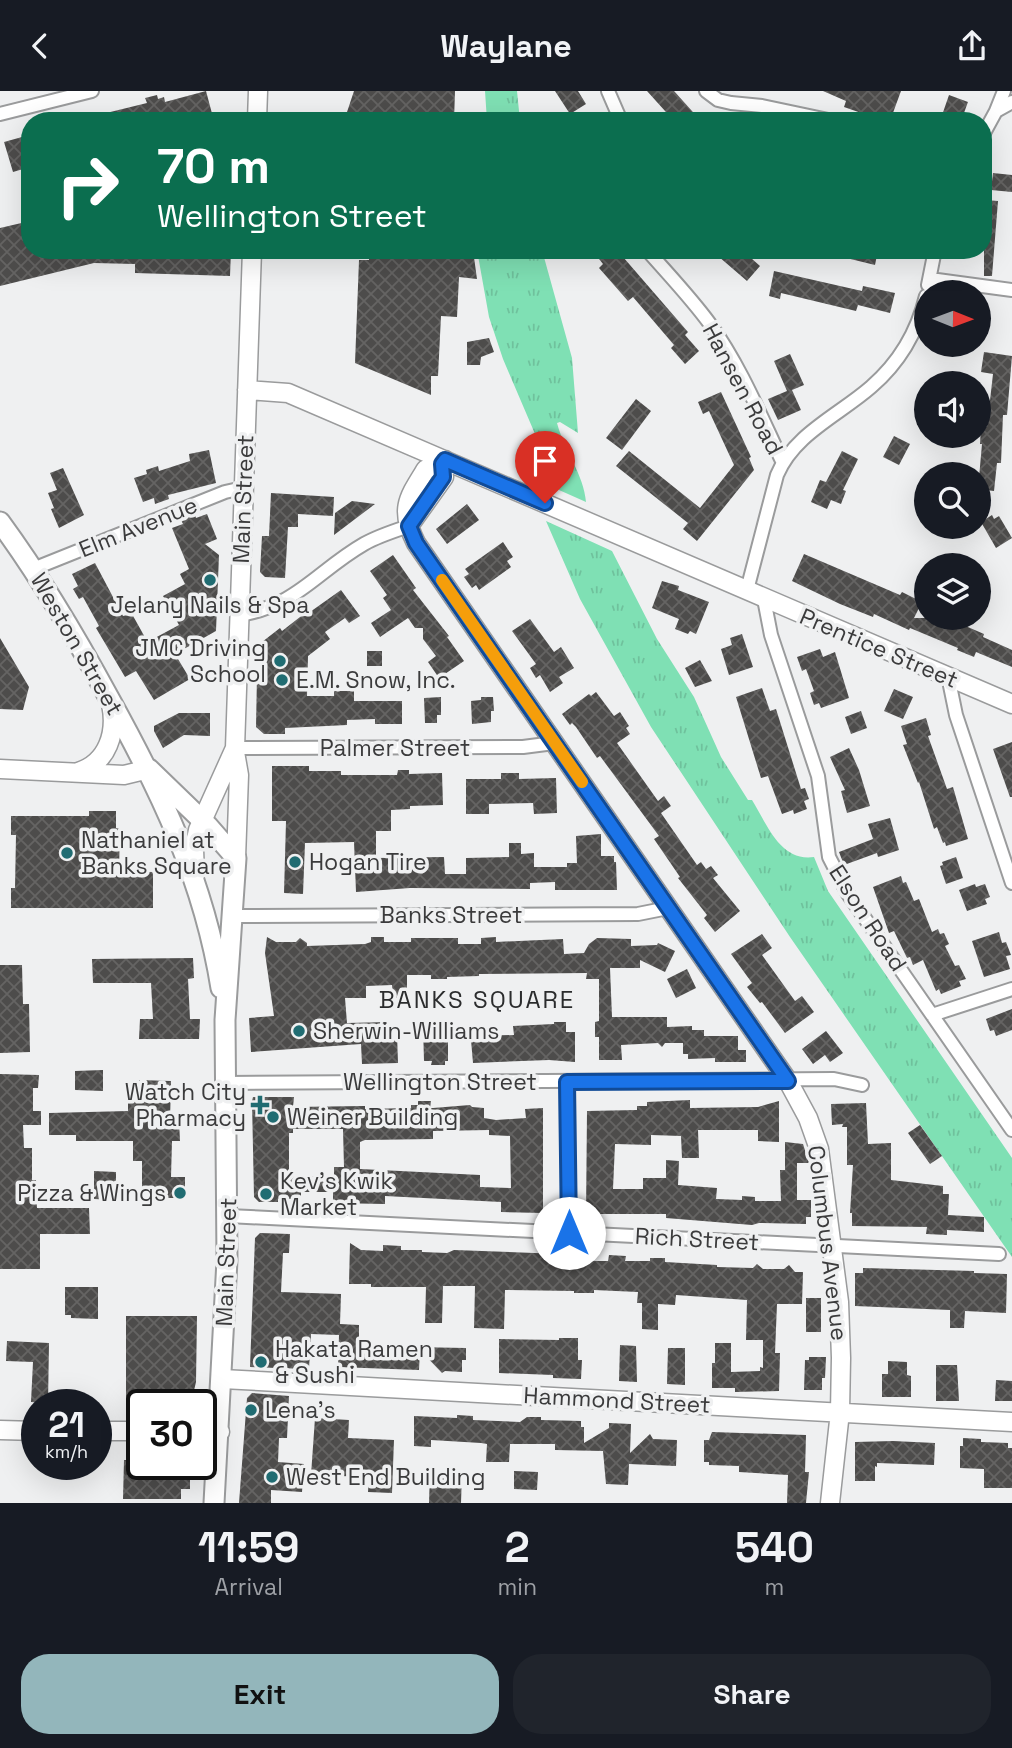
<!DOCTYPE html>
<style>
body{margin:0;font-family:"Space Grotesk",sans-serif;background:#20242c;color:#f1f3f6;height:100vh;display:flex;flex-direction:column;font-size:26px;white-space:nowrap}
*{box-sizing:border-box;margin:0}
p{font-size:23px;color:#9ea1a6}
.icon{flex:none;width:38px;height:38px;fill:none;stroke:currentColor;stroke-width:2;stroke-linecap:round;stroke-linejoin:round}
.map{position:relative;height:1412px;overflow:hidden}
.drawer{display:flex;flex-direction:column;background:#171b24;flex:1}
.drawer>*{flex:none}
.guide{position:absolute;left:21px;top:21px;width:971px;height:147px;border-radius:28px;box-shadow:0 7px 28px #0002;background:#0b6e4f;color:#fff;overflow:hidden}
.needle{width:46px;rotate:91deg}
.controls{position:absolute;left:914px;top:189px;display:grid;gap:14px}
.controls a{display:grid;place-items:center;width:77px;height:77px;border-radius:50%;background:#171b24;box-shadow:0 7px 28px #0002;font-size:35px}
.speed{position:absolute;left:21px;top:1298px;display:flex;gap:14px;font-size:35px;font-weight:700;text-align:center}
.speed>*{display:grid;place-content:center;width:91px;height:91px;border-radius:50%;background:#171b24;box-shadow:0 7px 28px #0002;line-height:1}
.speed small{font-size:18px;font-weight:400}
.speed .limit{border:4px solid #111;border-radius:10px;background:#fff;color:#111}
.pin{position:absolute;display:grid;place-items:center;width:60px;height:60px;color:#fff;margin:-72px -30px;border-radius:50% 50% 50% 0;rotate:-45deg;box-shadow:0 0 7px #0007}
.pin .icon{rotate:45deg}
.me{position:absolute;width:77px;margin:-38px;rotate:0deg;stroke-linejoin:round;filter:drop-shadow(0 0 5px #0008)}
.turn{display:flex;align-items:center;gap:24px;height:147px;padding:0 21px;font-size:32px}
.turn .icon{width:91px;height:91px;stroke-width:2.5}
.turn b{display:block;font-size:49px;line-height:60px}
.eta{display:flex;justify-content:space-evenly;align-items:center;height:119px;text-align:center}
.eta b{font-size:42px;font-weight:800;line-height:49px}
.primary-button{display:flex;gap:14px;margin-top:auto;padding:14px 21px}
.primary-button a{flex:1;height:80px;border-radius:28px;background:#93b6bb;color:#111;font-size:28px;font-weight:800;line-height:80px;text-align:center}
.primary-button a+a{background:#20242c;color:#f1f3f6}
header{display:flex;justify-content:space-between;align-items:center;height:91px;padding:0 21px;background:#171b24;font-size:32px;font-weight:800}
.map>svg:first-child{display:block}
</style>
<header><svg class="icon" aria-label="back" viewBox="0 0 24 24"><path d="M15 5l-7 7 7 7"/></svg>Waylane<svg class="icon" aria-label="share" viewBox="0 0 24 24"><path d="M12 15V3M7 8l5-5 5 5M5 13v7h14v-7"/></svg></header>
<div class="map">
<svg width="1012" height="1412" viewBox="0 0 1012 1412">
<defs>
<pattern id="park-tufts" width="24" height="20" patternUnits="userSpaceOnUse" patternTransform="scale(1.75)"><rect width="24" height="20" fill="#7fe0b4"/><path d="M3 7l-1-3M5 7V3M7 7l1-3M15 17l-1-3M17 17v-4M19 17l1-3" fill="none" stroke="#6fc19c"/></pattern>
<pattern id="building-cross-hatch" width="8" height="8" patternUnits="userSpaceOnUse" patternTransform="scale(1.75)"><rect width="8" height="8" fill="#4d4c4b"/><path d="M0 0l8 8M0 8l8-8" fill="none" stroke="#656463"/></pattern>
</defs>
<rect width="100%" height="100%" fill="#eff0f1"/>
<path fill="url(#park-tufts)" d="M485 0H517L520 30H487Z
M477 159H542L572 267 578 342 560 331 557 332C564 359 584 384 586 411L559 399 503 268 489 226Z
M546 430 612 460 657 548 694 606 721 666 748 709H752C767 733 780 771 814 766L828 800 1012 1067V1166L790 846 651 636 580 508Z"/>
<path fill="url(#building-cross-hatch)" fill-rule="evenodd" d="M206 0 214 30H95L94 25 147 12 145 7 157 4 158 8 164 6 165 11Z
M354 0H455L454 30H344Z
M555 0H578L586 13 570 23Z
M647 0H674L701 30H674Z
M823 0H901L890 30H868L870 25 844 16 846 10Z
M949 4 968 11 961 30H940Z
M22 46 30 76 13 81 4 51Z
M993 82 1012 84V101L991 99Z
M984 109 998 110 992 185H984Z
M30 130V159H231L230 185 135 182V173L94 172 0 195V137Z
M369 159H473L477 188 459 186 457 226 441 225 438 285H431V304L355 272 359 169H369Z
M592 159H617L688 241 685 244 699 260 685 273 671 257 674 254 633 206 628 210 599 177 603 173Z
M711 159H742L760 175 747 190Z
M835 159H878L875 174 834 164Z
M774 180 862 200 863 195 895 202 890 222 858 214 856 220 781 202 780 208 769 205Z
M489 247 494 261 481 266 480 274H467V251Z
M984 261 1012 265 1007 324H1003L1001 372H997L994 400 978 398 982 353H980L981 336H987L993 283 981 281Z
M790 263 804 294 792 299 801 319 778 329 768 308 787 300 774 270Z
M721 301 751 366 749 367 754 379 697 450 683 438 688 432 616 375 629 360 700 417 734 374 709 320 703 323 698 311Z
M636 308 651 320 622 359 606 347Z
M894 345 910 353 899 374 883 366Z
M209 359 216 392 168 404 169 408 155 413 154 407 143 411 134 387 147 383 146 379 158 375 159 380 190 370 189 363Z
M842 360 858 368 843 399 846 400 841 413 831 409 827 418 811 411 820 389 826 391Z
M63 377 84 424 59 437 51 418 54 417 48 402 57 399 50 382Z
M271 402 334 406 333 425 298 423V436H288L285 487 265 486 260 481 262 445H269Z
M352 410 375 413 334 444 335 422Z
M467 413 479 429 447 453 436 438Z
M207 423 217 448 205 453 219 464 216 540 175 563 190 588 154 609 136 580 125 586 96 537 99 535 83 506 79 508 73 498 78 495 72 483 95 472 123 525 132 523 147 550 153 548 179 534 163 505 185 493 180 483 189 478 172 437 183 433 181 429 195 424 196 427Z
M992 424 994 428 999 425 1012 447 996 457 981 431Z
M503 451 513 466 507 470 511 476 479 499 476 494 472 497 464 486 469 483 465 478Z
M804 463 900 504 902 501 922 511 914 527H947L984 543 983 546 1012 559V576L976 561 974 566 957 559 958 557 910 537 909 539 874 523 873 526 840 513 792 490Z
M393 464 416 497 413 499 449 545 447 546 464 570 439 587 428 571 436 565 423 548V537H415L408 527 380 546 371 532 391 519 383 507 387 504 370 480Z
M662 490 679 495 678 499 709 511 696 543 690 540 688 543 675 538 679 528 652 517Z
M341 499 360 525 349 532 345 527 325 541 330 548 308 565 307 605H334V600H354V610H402V633H375V628L347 629V634L285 637V643H264L256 636 257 584 262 578V551L280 537 282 540 309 519 310 521Z
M530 528 554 561 561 556 574 577 559 586 563 592 550 601 540 584 536 587 530 577 536 573 512 540Z
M742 543 753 576 729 584 721 558 732 554 730 547Z
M0 547 29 596 23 619 0 618Z
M820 558 823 566 835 561 849 607 821 617 819 612 814 614 810 602 814 600 806 578 802 580 797 566Z
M367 560H382V575H367Z
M700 569 712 590 695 596 685 577Z
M762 597 770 620 776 618 801 698 805 697 809 708 804 710 807 718 794 723 793 719 782 723 768 685 761 687 736 606Z
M894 598 913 606 903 628 884 620Z
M596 601 614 625 620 621 629 635 626 637 630 643 617 652 658 710 664 705 671 715 661 722 697 774 701 771 706 778 711 775 718 784 713 787 740 820 715 841 704 827 707 824 678 787 680 786 654 748 659 745 600 665 597 667 576 636 572 632 570 634 562 623 589 603 591 605Z
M441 606V624H437V632H425L424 607Z
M481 606H493L494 620H491V631L472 633 471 610 481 609Z
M861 620 867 637 851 643 845 626Z
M179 622H210V645L184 644 163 657 154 640V635Z
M926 627 931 644 928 645 947 698 953 696 968 748 946 755 945 751 943 752 937 736 934 738 919 691 918 692 903 654 907 653 901 635Z
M1012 651V706H1010L993 658Z
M849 657 859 679 870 715 847 722 841 700 845 699 830 666Z
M272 675H309V680H341V684H397L398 679H409V683L442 682 443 714 410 715V718L391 719V740H376V767L444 766 445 783H466V767L509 766V752H521V763L534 762V776H567V772H577L576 745 601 743V765H614V771H616L617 799H555V791L530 792V798L410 797 356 801 354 751 305 752 303 803 284 802 286 730H272Z
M501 682H519V688L556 687 557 722 534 723 533 712 489 713V723H466V688H501Z
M89 720H116V737L120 738 119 780 153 781V817H11V797H15L16 744H11V725H89Z
M890 727 899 759 878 766 877 762 844 774 839 761 873 748 868 733Z
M956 766 963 787 946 793 940 775 943 774 942 771Z
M901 785 903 792 906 791 914 810 919 808 932 841 938 838 940 843 944 842 949 853 945 855 955 875 959 874 966 888 959 890 961 895 941 903 939 898 936 900 923 869 913 874 910 866 907 867 894 840 889 842 873 796Z
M975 793 976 796 985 793 990 806 985 808 987 813 967 820 959 799Z
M999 841 1002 852 1006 851 1011 864 1006 865 1010 878 984 886 972 850Z
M762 843 772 857 762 864 795 910 802 905 814 921 785 942 762 911 760 912 747 896 752 892 731 863Z
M267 846 276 851H296L300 847 307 852V855L365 853 371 851V846H384V851H411V847H458V853H481V847L496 846V851L563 848 564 863 584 862 589 853 597 847 631 848V855L657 854 658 852 675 860 665 881 640 869V877H610L612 926H667V936L692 935V939H704V945H738V959H746V971H715V967L688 968V963H683V952H665L662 956 658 952 621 954 622 969H599V946H595V931L599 930V888H586L587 882 479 883V885L447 886V888H431V884H407V907H393L392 894 366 895V907H345L347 932 389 931V943H397L398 972 362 973 361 953 251 961 249 927 274 925 265 862Z
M193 867 194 887 188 888 190 928H200L199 948H139L140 928H153L151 892H93L92 868Z
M0 874H22L23 913H29L30 961 0 962Z
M687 878 696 897 676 907 667 888Z
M1012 918V939L996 945 994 939 990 940 986 928Z
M554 931H566V941H575V971L549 969 473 972 471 949H473V945L514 944 513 935 554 933Z
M445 934V943H448V970H445V974H431L432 970H424L423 935Z
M826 940 843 962 830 971 825 964 813 973 802 958Z
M103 979V1000L75 999V980Z
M0 983 39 984 38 997H33V1020H41V1034H23L24 1057H32V1089H36L37 1117H89L90 1143H40V1178H0Z
M139 989 171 990 170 1030H179L180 1050H172L171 1086H185V1107H147L148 1100 142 1099V1070H133V1050H76V1044H49V1022L128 1020V998L138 999Z
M253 1006H294L293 1016 365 1015V1018L411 1017V1014H418V1010H431L430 1017H433L470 1014 472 1016 484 1017V1027L496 1029 526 1027 525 1018 543 1017V1122L501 1121V1111L385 1105V1113L333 1112V1101H301V1108H278V1111H259L254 1106 252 1010ZM293 1038H343L344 1076H334V1085H289V1042H293ZM489 1039V1044L510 1045 511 1097 480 1096V1084L360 1078V1051L365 1049 433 1048V1040Z
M690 1009V1017L758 1016 779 1010V1051L758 1050V1039H698L699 1067H682L681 1045 651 1044V1054L615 1053 613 1098H643V1087H666V1069L679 1070 678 1094 717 1097 716 1108 742 1109V1105L755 1106V1110H781L780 1079H785V1051L803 1053 809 1072H797V1109H811V1126H806V1133L759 1132 752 1134 666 1127V1123H586L587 1020 637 1019V1015H647V1011Z
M866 1012 868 1053 891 1052V1089L943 1095V1103H949L948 1124 984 1126V1141L947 1139V1144L926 1143 927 1136 852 1135V1122H850L853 1074H847V1036H842L843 1033 832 1034 831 1013Z
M920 1034 942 1065 930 1073 908 1042Z
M94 1080 116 1081V1109L94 1108Z
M260 1142 290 1143 289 1162H283L281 1201 341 1203 340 1233 359 1234V1255L466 1257V1269H462V1281L445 1280 442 1282 420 1259 419 1279 338 1276 339 1244 311 1243 309 1278 250 1276 255 1147Z
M350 1152 361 1159 383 1160V1154L401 1155V1159H422V1161L447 1162 454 1159 561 1163 563 1170H608L609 1164 626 1165 625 1170H650V1167H665V1171L717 1174V1176L753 1177 757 1173 763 1178H784L789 1174 795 1181H803L802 1213H777L775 1262H780L779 1300 735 1301V1297H712V1272H715V1252H731V1281L760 1280V1276L763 1277V1249H746L747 1209 676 1204 675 1214 658 1213V1239L642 1238V1212H637L638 1201 594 1199V1202H574V1200L505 1199 504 1238 474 1237 475 1195H443L442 1232H425L426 1196H371V1193H349Z
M863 1177 974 1180V1182L1007 1183 1006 1222 965 1220 964 1237H950V1219L855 1215V1182H863Z
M65 1196H98V1228L71 1227V1224H65Z
M806 1207H821V1241H806Z
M126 1225H197L196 1291 192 1308 186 1314H157V1308H126Z
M559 1247H578V1269H582L581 1288 553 1287V1284L499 1282V1248L559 1249Z
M7 1250 49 1252 48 1312 31 1311 33 1271 6 1270Z
M620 1254 636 1255 637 1291 619 1290Z
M668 1257H685V1294L667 1293Z
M809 1266H826L825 1287H822V1299H804L805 1269H809Z
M888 1270 907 1271V1284L911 1285V1306H882V1283H888Z
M936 1274H957L959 1310H936Z
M996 1289 1012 1290V1310H995Z
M252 1302 289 1305 287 1347H279L278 1371 304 1373 302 1401 271 1399V1412H239L247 1307Z
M457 1324 473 1325V1329L520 1331 527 1326H541V1329L581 1330V1336H584V1352L609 1337V1332L631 1333 630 1362 650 1343 653 1348 677 1349 676 1375 629 1373 628 1394 606 1393 603 1360 555 1359V1353H510L509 1371H486L487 1353 481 1352 431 1349V1356L414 1355V1325L457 1327Z
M315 1327 349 1329 348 1347 394 1349 392 1402 368 1401 369 1386 311 1384Z
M712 1341 806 1344 805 1381H809L806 1412H787L788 1384 739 1381V1375L709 1374V1371H704V1349H709Z
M963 1347 981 1348V1351L1008 1352V1357H1012V1397H984V1378L960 1377V1355H963Z
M893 1350 935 1352 934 1374 877 1372V1376L875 1375V1390H855V1351Z
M124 1369H142V1374H181V1377H190V1398H181V1408H123Z
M514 1380 538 1381 537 1399 514 1398Z
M430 1381 462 1382 461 1412H429Z"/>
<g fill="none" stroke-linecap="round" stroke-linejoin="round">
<g stroke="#9a9b9c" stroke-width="16">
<path id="street" d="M608 0 621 30
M706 0 718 9 731 12 762 15 833 30
M996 20 1004 0
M0 23 92 0
M984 42 996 20 1012 11
M647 159C669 184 691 207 710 233 741 276 761 326 783 372
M930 188 1012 199
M928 194 935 159
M33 478 225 401 243 397
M747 499 777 384C794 343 839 324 871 296 900 271 917 242 926 205
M764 508 771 544 818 685 829 766 848 803 1012 1039
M239 524C297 515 317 480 364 453 378 445 394 440 409 435
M948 585 956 624 1012 792
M235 657 523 656 554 652
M233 825 638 823 668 817
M932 924 1012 898
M567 991 569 1142
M226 992 834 988 862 994
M228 1125 999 1163"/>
</g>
<g stroke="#9a9b9c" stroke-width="21">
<path id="secondary" d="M257 30 258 0
M247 299 288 302 1012 613
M445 369 442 373 426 378C408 407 399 418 416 452L788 990 808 1027 819 1058 839 1211 841 1267 840 1321 830 1412
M409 435 444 386 442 373
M235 661 239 684 236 767
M0 678 124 684 149 678
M78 681C108 672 117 641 111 613
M195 784 194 758 198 739 235 657 252 159
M222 1288 1012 1331
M0 1339 37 1340
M96 1340H142
M201 1341H220"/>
</g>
<g stroke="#9a9b9c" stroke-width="23">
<path id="primary" d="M0 431C41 487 76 546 109 607 161 701 204 790 221 897
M149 678 208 735 236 767 225 929 227 1169 214 1412"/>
</g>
<use href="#street" stroke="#fff" stroke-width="12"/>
<use href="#secondary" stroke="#fff" stroke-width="18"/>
<use href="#primary" stroke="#fff" stroke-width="19"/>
</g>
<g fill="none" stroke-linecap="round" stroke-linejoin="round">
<g stroke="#114b97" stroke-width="18">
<path id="route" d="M545 412 445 369 442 373 443 386 409 435 416 452 788 990 567 991 569 1142"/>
</g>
<use href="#route" stroke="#1a73e8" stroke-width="12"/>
<path stroke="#f59e0b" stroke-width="12" d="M442 489 582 691"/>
</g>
<g fill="#206c72" stroke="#eff0f1" stroke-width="2.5">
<circle cx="210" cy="489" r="7"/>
<circle cx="280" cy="570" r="7"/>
<circle cx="282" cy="589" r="7"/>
<circle cx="67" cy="762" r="7"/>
<circle cx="295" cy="771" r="7"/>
<circle cx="299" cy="940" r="7"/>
<path d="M256.5 1003.5h7v7h7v7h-7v7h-7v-7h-7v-7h7z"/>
<circle cx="273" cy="1026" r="7"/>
<circle cx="180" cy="1102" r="7"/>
<circle cx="266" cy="1103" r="7"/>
<circle cx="261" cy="1271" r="7"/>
<circle cx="251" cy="1319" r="7"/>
<circle cx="272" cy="1386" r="7"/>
</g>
<g text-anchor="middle" stroke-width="7" stroke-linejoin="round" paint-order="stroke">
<g font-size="23" fill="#3b3b3c" stroke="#eff0f1">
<text transform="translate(743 298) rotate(62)" y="8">Hansen Road</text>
<text transform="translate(243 408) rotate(-88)" y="8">Main Street</text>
<text transform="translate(138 436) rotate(-22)" y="8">Elm Avenue</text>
<text transform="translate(77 553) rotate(60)" y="8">Weston Street</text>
<text transform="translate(879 557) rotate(23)" y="8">Prentice Street</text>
<text x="395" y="665">Palmer Street</text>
<text x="451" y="832">Banks Street</text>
<text transform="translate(868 827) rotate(57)" y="8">Elson Road</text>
<text x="440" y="999">Wellington Street</text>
<text transform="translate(697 1148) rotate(3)" y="8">Rich Street</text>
<text transform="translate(828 1152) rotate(83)" y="8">Columbus Avenue</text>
<text transform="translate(226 1171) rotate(-88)" y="8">Main Street</text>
<text transform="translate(617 1309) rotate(3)" y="8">Hammond Street</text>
</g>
<g font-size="23" fill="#3b3b3c" stroke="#eff0f1" text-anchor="start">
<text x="210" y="522" text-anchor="middle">Jelany Nails &amp; Spa</text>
<text x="266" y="565" text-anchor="end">JMC Driving<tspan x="266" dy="26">School</tspan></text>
<text x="296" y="597">E.M. Snow, Inc.</text>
<text x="81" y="757">Nathaniel at<tspan x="81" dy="26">Banks Square</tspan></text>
<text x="309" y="779">Hogan Tire</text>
<text x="313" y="948">Sherwin-Williams</text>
<text x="246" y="1009" text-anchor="end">Watch City<tspan x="246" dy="26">Pharmacy</tspan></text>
<text x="287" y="1034">Weiner Building</text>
<text x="280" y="1098">Kev's Kwik<tspan x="280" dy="26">Market</tspan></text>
<text x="166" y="1110" text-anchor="end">Pizza &amp; Wings</text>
<text x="275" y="1266">Hakata Ramen<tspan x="275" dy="26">&amp; Sushi</tspan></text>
<text x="265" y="1327">Lena's</text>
<text x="286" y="1394">West End Building</text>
</g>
<g font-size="24" letter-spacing="2" fill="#2b2c2d" stroke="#eff0f1">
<text x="477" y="917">BANKS SQUARE</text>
</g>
</g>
</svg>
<div class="controls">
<a><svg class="needle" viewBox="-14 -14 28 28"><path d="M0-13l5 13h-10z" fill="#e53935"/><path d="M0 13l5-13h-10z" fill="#9ea1a6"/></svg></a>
<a><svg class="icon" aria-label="sound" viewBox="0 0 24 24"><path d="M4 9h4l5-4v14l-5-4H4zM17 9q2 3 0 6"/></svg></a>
<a><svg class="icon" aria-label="search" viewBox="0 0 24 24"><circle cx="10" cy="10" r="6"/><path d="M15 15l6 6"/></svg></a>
<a><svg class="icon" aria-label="layers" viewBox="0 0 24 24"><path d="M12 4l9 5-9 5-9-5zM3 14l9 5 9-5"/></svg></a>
</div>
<div class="speed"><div>21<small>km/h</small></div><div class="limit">30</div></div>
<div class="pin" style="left:545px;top:412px;background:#d93025"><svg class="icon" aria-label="arrive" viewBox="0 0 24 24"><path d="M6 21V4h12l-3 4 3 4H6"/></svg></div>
<svg class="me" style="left:569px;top:1142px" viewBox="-20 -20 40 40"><circle r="19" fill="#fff"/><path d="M0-13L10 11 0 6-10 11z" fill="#1a73e8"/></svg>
<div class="guide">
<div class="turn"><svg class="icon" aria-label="right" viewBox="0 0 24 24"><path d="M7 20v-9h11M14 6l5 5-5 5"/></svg><div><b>70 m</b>Wellington Street</div></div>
</div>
</div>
<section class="drawer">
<div class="eta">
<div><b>11:59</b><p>Arrival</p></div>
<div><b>2</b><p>min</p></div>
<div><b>540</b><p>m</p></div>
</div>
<div class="primary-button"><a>Exit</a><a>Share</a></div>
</section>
